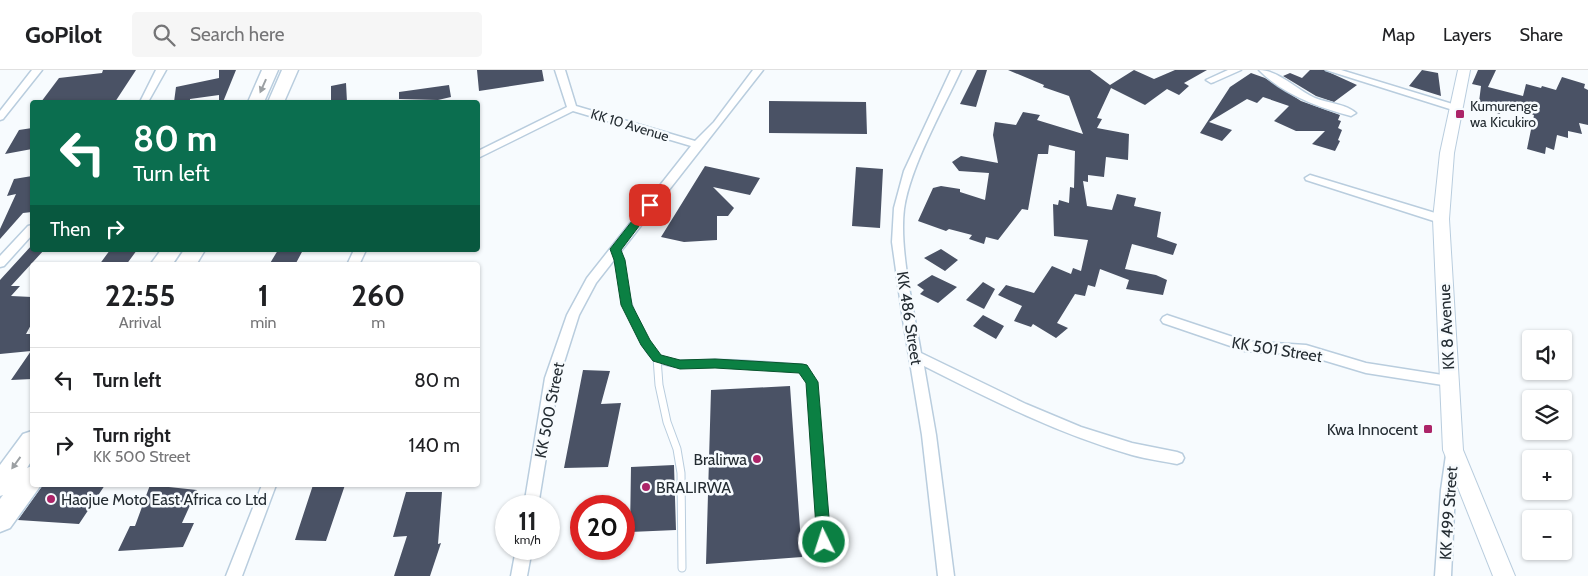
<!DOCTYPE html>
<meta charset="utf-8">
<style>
body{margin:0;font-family:Cabin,sans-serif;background:#f6f6f6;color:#202124;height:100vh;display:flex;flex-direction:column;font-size:19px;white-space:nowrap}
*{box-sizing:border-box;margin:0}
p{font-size:16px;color:#757577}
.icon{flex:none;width:28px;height:28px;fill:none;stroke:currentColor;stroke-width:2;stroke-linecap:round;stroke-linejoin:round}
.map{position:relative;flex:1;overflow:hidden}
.details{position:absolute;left:30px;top:192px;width:450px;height:225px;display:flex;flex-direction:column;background:#fff;border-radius:5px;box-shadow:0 1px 4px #0004}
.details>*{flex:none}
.banner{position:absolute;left:30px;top:30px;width:450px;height:152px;border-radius:5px;box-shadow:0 1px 4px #0004;background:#0b6e4f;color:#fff;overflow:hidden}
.buttons{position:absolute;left:1522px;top:260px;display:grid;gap:10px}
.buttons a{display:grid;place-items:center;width:50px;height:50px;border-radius:5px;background:#fff;box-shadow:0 1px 4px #0004;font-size:25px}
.speed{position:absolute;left:495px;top:425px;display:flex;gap:10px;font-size:25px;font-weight:700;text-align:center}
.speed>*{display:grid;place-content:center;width:65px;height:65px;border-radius:50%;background:#fff;box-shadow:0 1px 4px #0004;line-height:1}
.speed small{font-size:12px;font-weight:400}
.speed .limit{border:8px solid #d22;background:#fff;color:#111}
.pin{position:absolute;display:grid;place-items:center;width:42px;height:42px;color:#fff;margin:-21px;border-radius:10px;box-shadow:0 2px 8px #0006}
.me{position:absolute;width:55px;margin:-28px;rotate:356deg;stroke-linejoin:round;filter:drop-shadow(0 0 4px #0008)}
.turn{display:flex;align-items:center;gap:18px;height:105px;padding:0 20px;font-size:22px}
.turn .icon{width:65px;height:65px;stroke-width:2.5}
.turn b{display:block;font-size:35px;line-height:42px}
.then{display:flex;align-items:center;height:48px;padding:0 20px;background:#0003;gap:10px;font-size:19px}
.eta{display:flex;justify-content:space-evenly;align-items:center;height:85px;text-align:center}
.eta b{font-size:30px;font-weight:800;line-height:35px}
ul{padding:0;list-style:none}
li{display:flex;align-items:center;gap:15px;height:65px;padding:0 20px;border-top:1px solid #e0e0e0}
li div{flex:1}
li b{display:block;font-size:19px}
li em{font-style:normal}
header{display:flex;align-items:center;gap:30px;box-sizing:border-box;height:70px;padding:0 25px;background:#fff;border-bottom:1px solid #e0e0e0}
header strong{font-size:24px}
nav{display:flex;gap:28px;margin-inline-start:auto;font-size:18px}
.search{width:350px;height:45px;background:#f6f6f6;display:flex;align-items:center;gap:12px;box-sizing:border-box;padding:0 18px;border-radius:5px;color:#757577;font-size:19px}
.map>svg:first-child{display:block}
</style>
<header>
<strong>GoPilot</strong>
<div class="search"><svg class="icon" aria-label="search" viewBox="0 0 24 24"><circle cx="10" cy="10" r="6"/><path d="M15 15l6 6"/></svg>Search here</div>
<nav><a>Map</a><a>Layers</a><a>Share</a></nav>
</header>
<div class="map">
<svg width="1588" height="506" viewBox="0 0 1588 506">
<rect width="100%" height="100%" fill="#f7fbfe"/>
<path fill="#4a5265" d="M103 0H136L115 32H41L59 8 102 3Z
M219 0H236L223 32H219V25L190 29V32H174L176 17 219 8Z
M477 0H542L544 11 479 21Z
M977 0H987L976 37 960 34Z
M1008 0H1090L1110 15 1134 0 1154 9 1175 0H1207L1184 13 1189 16 1179 25 1167 19 1145 35 1111 18 1097 48 1102 49 1097 58 1129 64 1128 90 1106 87 1104 107 1088 105V112L1083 111 1087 136 1112 140 1117 124 1136 128 1134 136 1161 142 1157 167 1177 174 1173 185 1132 174 1125 199 1156 205 1167 210 1163 225 1126 219 1129 210 1100 199 1095 217 1088 215 1085 226 1075 224 1057 253 1068 258 1056 268 1033 254 1031 257 1014 251 1022 236 998 225 1006 215 1034 223 1052 196 1071 204 1073 198 1081 201 1088 170 1054 166 1053 134 1058 135 1059 130 1069 133 1070 117 1074 118 1075 81 1049 75 1048 84H1038L1028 140 1022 139 998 170 986 167 984 174 969 169 972 165 949 159 946 161 918 151 933 118 941 116 960 119V122L985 130 989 103 959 101 952 92 961 86 998 93 993 65 995 52 1016 55 1023 42 1040 45 1037 50 1083 64 1069 26 1043 17 1044 15Z
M1310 0H1324L1357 15 1334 32 1316 26 1283 6 1290 3 1302 8Z
M1422 0 1438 3 1441 26 1409 16Z
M1478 0H1496L1488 17 1523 26 1526 14 1541 18 1542 16 1556 20 1562 7 1585 14 1584 18 1588 20V55L1579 53 1582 64 1568 61V68L1557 65 1554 80 1546 77 1545 84 1527 79 1534 45 1501 37 1500 44 1482 39V32H1479L1481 16 1472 14Z
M1251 3 1265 8 1301 31 1340 45 1338 50 1341 51 1338 58 1342 60 1338 70 1340 71 1335 81 1312 74 1325 61H1296L1274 51 1289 36 1263 27 1257 33 1247 29 1209 52 1232 60 1222 71 1200 63 1230 17Z
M346 13 347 32H331V16Z
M449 15 451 27 438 30 399 29V22Z
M769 31 866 32 867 64 769 63Z
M32 58V79L5 84 19 60Z
M705 96 760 108 750 125 713 117 734 138 728 146H717V170L684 172 661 167Z
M856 97 883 99 880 158 852 156Z
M32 106V142L23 143 0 169V159L16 124 7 126 14 109Z
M32 175V180H44L11 216H20L11 226 32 227V253L26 264H32V309L11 310 31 281 0 284V210Z
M941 179 958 190 945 201 924 188Z
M110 180H137L126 195H99Z
M278 180H303L295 195H269Z
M932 205 957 217 938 233 920 224 924 220 917 215Z
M983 212 995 219 984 239 966 230Z
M983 245 1004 256 996 269 973 256Z
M583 300 610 301 601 334 621 333 608 397 564 398Z
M790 316 802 487 706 494 711 320Z
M674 395 676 460 630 462 631 397Z
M43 415H105L79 454 18 450Z
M150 415 197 420 182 453H194L183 477 118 481 130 456H135Z
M313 415H345L326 471 295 470Z
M406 422H442L438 474 441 473 430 506H394L407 466 393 467Z"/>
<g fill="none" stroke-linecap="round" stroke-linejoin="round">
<g stroke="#b9cdde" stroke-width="7">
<path id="lane-far1" d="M615 179 624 219"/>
</g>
<g stroke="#b9cdde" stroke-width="9">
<path id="lane" d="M624 218C627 234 644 282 659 289 678 297 696 293 715 293 744 293 774 296 803 298L812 312 824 471
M657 288 659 315 667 352 677 379 681 403 682 498"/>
</g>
<g stroke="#b9cdde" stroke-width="3">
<path id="street" d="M32 0H42L3 49 0 50V41Z
M156 0H166L148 32H140Z
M555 0H565L576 36 695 71 714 52 753 0H763L596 213 579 245 559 308 538 436H524L545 308 567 245 587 208 691 76 573 41 478 88V81L567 37Z
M951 0H961C943 39 910 97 904 139 899 180 914 241 921 283L1026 334 1081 357 1132 373 1177 382 1182 384 1184 388 1182 392 1177 394C1162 391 1147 389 1132 385 1059 364 991 330 924 296L936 365 954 506H938L922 365 903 250 892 172 894 138 904 101Z
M1228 0H1241L1214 12 1211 13 1206 10Z
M1259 0C1278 0 1297 20 1315 28 1327 33 1346 34 1356 43L1351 46C1320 38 1282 24 1259 0Z
M1326 0H1341L1459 36 1461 38 1456 41 1453 40Z
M1310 105 1445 146 1447 149 1441 153 1437 152 1306 110 1305 108Z
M32 155V165L4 196 0 197V186L28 156Z
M354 180H366L359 195H347Z
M1167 245 1245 271 1306 275 1366 293 1449 306 1454 307 1456 311 1454 315 1449 316 1366 303 1306 285 1245 281 1163 253 1161 250 1163 247Z
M1453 379 1458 381 1460 385 1455 420 1451 506H1435L1441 420 1446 385 1448 381Z
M262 415H276L242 506H226Z
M516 479H532L527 506H511Z"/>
</g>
<g stroke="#b9cdde" stroke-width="2">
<path id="secondary" d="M1458 0H1470L1454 83 1449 149 1463 380 1515 506H1493L1443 380 1433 149 1440 83Z"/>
</g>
<g stroke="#b9cdde" stroke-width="3">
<path id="highway" d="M262 0H278L264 32H248Z
M282 0H298L284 32H268Z
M161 180H182L172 195H150Z
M184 180H205L196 195H174Z
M32 361V390L27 398 32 396V415H41L10 458 0 462V429L3 425 0 426V395L23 364Z"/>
</g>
<use href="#lane-far1" stroke="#fff" stroke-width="5"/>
<use href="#lane" stroke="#fff" stroke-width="7"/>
<use href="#street" fill="#fff" fill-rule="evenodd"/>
<use href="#secondary" fill="#fff" fill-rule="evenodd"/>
<use href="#highway" fill="#fff" fill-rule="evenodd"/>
</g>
<defs><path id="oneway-solid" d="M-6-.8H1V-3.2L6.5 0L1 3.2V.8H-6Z" transform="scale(1.25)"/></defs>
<g fill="#9ca0a3">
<use href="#oneway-solid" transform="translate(263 16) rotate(114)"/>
<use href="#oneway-solid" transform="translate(16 393) rotate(126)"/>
</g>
<path fill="#0b8043" stroke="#07532c" d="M650 131 655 135 621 180 625 190 632 235 650 270 661 285 680 290 715 289 802 294 807 295 818 312 831 472 829 476 824 478 819 476 817 472 806 313 799 303 715 298 680 299 653 291 641 275 621 235 614 190 610 179 647 132Z"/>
<g fill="#ac2468" stroke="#f7fbfe" stroke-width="2">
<rect x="1455" y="39" width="10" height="10" rx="2.5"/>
<rect x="1423" y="354" width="10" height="10" rx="2.5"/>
<circle cx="757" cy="389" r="5"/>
<circle cx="646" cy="417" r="5"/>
<circle cx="51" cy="429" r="5"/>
</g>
<g text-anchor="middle" stroke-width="5" stroke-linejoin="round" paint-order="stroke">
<g font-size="14" fill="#242c32" stroke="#f7fbfe" text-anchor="start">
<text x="1470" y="41">Kumurenge<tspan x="1470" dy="16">wa Kicukiro</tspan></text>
</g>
<g font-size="14" fill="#242c32" stroke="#f7fbfe">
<text transform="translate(630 55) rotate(17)" y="5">KK 10 Avenue</text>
</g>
<g font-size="16" fill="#242c32" stroke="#f7fbfe">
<text transform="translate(910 248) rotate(81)" y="6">KK 486 Street</text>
<text transform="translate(1446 257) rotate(-93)" y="6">KK 8 Avenue</text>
<text transform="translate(1277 279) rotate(9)" y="6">KK 501 Street</text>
<text transform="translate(549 340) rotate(-79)" y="6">KK 500 Street</text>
<text transform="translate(1448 443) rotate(-86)" y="6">KK 499 Street</text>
</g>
<g font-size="16" fill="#242c32" stroke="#f7fbfe" text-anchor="end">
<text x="1418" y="365">Kwa Innocent</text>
<text x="747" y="395">Bralirwa</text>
<text x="656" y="423" text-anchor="start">BRALIRWA</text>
<text x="61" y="435" text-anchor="start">Haojue Moto East Africa co Ltd</text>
</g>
</g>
</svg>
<div class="buttons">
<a><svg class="icon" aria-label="sound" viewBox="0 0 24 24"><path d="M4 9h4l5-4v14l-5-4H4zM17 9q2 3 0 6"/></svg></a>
<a><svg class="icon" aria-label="layers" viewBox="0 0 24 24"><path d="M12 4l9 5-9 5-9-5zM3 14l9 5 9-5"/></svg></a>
<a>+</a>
<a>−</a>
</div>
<div class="speed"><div>11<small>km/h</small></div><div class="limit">20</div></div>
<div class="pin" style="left:650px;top:135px;background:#d93025"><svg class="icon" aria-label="arrive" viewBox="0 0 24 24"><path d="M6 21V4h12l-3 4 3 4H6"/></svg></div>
<svg class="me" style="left:824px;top:472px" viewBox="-20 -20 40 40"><circle r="17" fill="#0b8043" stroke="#fff" stroke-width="3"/><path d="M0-11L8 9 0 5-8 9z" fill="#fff"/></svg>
<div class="banner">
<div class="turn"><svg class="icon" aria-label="left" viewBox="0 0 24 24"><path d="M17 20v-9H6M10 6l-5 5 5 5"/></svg><div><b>80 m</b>Turn left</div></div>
<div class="then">Then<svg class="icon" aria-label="right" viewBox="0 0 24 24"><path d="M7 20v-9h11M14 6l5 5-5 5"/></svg></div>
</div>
<section class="details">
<div class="eta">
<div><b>22:55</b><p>Arrival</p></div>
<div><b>1</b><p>min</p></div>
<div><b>260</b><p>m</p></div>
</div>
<ul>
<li><svg class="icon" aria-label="left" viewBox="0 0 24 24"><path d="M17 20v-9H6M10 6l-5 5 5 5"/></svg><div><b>Turn left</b></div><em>80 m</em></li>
<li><svg class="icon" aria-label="right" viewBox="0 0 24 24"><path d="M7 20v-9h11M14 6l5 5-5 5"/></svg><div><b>Turn right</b><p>KK 500 Street</p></div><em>140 m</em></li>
</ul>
</section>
</div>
